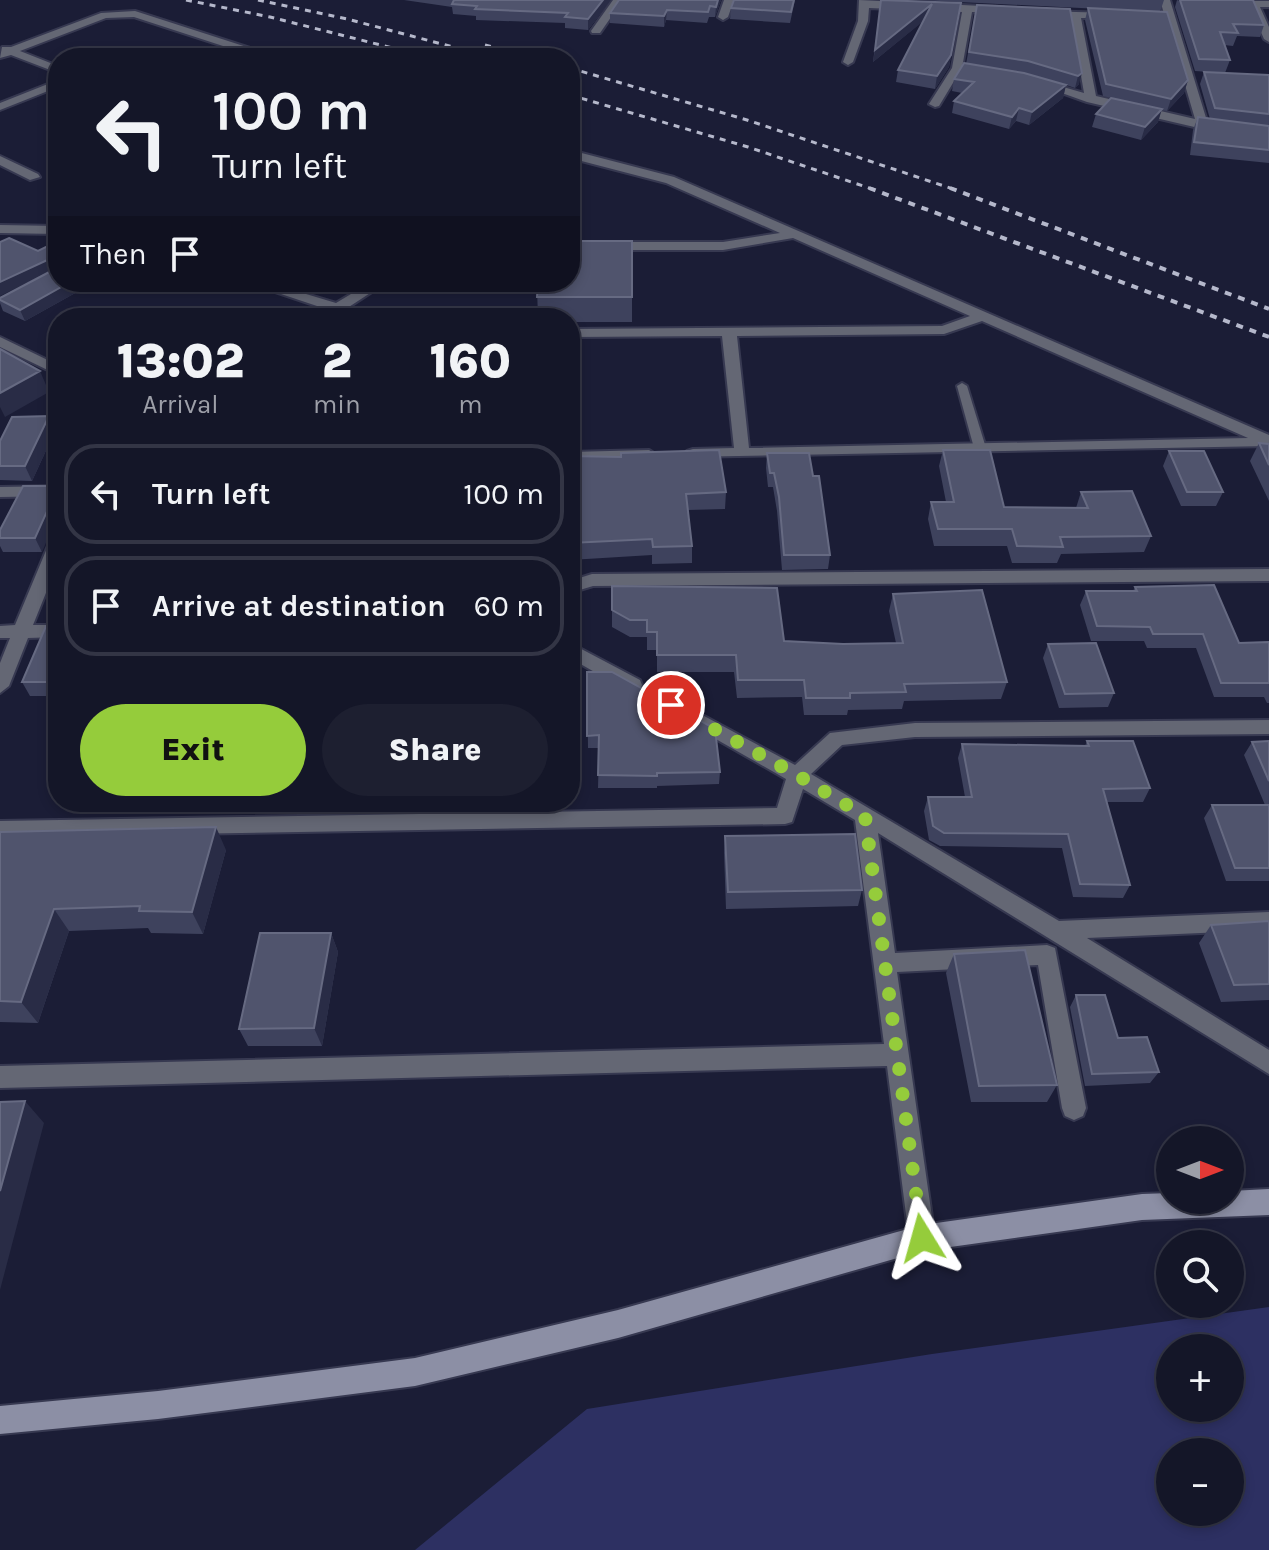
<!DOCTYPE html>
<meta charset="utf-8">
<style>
body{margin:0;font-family:Karla,sans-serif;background:#1d1f30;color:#f1f3f6;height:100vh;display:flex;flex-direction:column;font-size:30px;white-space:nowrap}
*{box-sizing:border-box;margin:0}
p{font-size:26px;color:#9d9fa8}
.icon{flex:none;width:44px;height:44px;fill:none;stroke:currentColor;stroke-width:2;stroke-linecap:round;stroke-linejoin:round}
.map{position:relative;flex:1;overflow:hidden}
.side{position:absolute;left:48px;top:308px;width:532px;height:504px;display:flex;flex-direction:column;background:#141628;border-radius:32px;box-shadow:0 4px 12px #0003,0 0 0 2px #333545}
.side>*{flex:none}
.guide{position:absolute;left:48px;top:48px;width:532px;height:244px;border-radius:32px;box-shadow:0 4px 12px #0003,0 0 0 2px #333545;background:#141628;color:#f1f3f6;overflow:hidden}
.needle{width:52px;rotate:90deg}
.controls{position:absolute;left:1156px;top:1126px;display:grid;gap:16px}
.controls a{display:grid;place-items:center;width:88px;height:88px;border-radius:50%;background:#141628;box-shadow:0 4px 12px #0003,0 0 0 2px #333545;font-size:40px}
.pin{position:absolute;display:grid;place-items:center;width:68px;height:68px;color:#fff;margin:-34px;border:4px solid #fff;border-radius:50%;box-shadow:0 2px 8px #0007}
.me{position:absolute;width:88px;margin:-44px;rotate:352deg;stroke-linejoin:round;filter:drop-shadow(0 0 6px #0008)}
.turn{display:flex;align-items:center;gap:28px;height:168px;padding:0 32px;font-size:36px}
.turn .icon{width:104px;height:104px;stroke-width:2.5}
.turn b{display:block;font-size:56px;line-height:68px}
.then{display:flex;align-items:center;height:76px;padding:0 32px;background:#0003;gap:16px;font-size:30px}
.eta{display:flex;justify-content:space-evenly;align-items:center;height:136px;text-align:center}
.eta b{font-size:48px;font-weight:800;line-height:56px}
.primary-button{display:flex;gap:16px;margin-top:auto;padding:16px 32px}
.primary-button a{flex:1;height:92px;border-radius:48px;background:#95cc3b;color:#111;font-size:32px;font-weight:800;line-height:92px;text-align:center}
.primary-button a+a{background:#1d1f30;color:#f1f3f6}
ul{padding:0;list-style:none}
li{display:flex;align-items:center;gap:24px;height:100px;margin:0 16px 12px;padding:0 16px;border:4px solid #333545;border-radius:32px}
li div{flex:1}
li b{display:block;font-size:30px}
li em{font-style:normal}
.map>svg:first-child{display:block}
</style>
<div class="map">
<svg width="1269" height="1550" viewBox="0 0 1269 1550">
<rect width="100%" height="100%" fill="#1b1d36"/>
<path fill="#2d3062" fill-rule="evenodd" d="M1269 1307V1550H415L587 1409 932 1354ZM1170 1348H1230V1408H1170ZM1170 1452H1230V1512H1170Z"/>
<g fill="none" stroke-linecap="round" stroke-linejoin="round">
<g stroke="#373951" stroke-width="4">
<path id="lane" d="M962 383 967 386 986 448 984 450H976L974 448 957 386Z"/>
</g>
<g stroke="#373951" stroke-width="4">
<path id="street" d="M613 0H623L600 33H592L591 31Z
M724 0H734L728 17 723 20 718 17Z
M859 0 1003 7 1008 10 1003 13 972 12 962 68 939 106 935 107 929 104 952 68 962 12 869 8 868 21 853 62 848 65 843 62 858 21Z
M1160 0H1170L1207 121 1269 130V136L1203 129 1087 102 1034 83 1039 80 1084 93 1071 17 1042 13 1043 11 1110 13 1114 14V18H1081L1096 96 1195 119Z
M1225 1H1269V7H1260L1269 27V42L1264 39 1250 7 1229 6Z
M135 11 275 56 276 58H260L134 17 106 18 20 51 58 66V73L11 55 0 58 2 47H11L101 13Z
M58 80V87L0 110V103Z
M570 150 674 177 1269 435V446L687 457V451L693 449 734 448 722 336 570 337V329L942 326 970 316 793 238 723 250H570V242H723L780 233 666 183 570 158ZM982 321 1248 438 749 448 737 336 944 334Z
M0 156 38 174 40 177 30 180 0 165Z
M0 225 58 226V234L0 233Z
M245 282H266L336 303 371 282H387L332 318 318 316 326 309Z
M0 337 58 365V375L0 347Z
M649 450 657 455 655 458 570 462V452Z
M58 486V496L0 497V487Z
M58 535V563L33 625H58V637L28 638 9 686 0 693V663L10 638H0V626L15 625 50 541Z
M1269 569V581L593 586 570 593V581L592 574Z
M570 643 640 680 642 685 640 690H626L570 658Z
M693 710 795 765 830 733 915 723 1269 720V734L915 737 842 745 811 774 1059 921 1269 912V930L1087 938 1269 1050V1074L878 833 895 953 1047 945 1055 948 1086 1108 1083 1116 1074 1120 1065 1116 1062 1108 1038 965 897 972 935 1238 931 1247 922 1251 913 1247 909 1238 887 1066 0 1088V1066L884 1044 855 820 803 789 792 822 785 824 0 837V821L777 808 786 779 686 722 683 717Z"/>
</g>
<g stroke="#373951" stroke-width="4">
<path id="secondary" d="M1269 1189V1215L1142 1220 922 1251 618 1338 415 1386 158 1419 0 1434V1406L158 1391 415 1358 618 1310 922 1225 1142 1194 1170 1193V1200H1230V1191Z"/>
</g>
<use href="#lane" fill="#646774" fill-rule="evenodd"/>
<use href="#street" fill="#646774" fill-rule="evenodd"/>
<use href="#secondary" fill="#8c8fa5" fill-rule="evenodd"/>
<path stroke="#b5b8cb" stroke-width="3" stroke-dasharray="6 6" stroke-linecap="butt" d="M186 0 270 17 432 58
M258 0 347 19 495 58
M485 45 534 58
M570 68 747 120 956 190
M570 95 748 147 875 190"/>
<path stroke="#b5b8cb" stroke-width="4" stroke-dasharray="7 7" stroke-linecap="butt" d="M869 188 1269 337
M950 188 1269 309"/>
</g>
<path fill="#3e425d" d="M404 0H611L588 30 565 28V23L476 20V16L453 14 452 7Z
M619 0H721L715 17H709L707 23 666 20 664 27 610 23V13Z
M734 0H795L790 23 730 19 731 8Z
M881 0 961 3 949 67 935 89 896 82 898 70 923 21 873 62Z
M920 0H1164L1160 12Z
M1177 0 1264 25 1260 37 1237 36 1233 46 1224 45 1230 60 1225 73 1195 71 1175 7Z
M977 5 1070 9 1079 84 1075 88 1066 85 1063 98 1029 125 1016 121 1009 129 952 113 954 101 962 93 952 91 954 79 966 64Z
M1088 8 1188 80 1184 93 1167 111 1161 110 1158 122 1141 140 1092 127 1096 114 1111 98 1103 96 1085 20Z
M1204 72 1269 75V163L1190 155 1193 130 1198 117 1210 119 1200 84Z
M632 241V322H570V318H538L537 288H454L453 282H570Z
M0 242 58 282H95L25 321 3 311 0 303V298L44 275Z
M49 416 55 431 32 481 0 480V441Z
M1259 443 1269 444V501L1250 461Z
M943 450 1004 507 1076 508 1081 492 1151 536 1144 552 1061 554 1057 563H1012L1007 546H934L928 519 931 502H946L939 466Z
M1169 451 1223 492 1216 506H1181L1163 466Z
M767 453 813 476 830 555 828 569 782 570 777 511 773 487H768L766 468Z
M570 456 726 492 725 509 688 510 692 546V563L652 564V555L570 560Z
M23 486 42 552H3L0 546V530Z
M58 586V696H30L22 682 54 623 56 608 52 601Z
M1135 587 1239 643 1269 642V703H1267L1264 697H1214L1196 648H1147L1144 641H1091L1080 605 1086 591H1133Z
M893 594 1007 682 1001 699 904 701 902 709 848 710 847 715H804L802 697 737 698 734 672H657V650H647V637H630L612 627V610L784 641 843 644 896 643 889 611Z
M1048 644 1114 693 1108 707 1059 708 1043 658Z
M587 672 720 772 719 784 657 786V788H598L599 748H588Z
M1087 741 1150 788 1143 802H1107L1130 885 1123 898 1073 897 1062 848 940 846 929 840 924 811 928 797H965L958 758 962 744 1085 746Z
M1269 741V881H1226L1204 818 1212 805H1265L1244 755 1252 742Z
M0 832 226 850 203 934 151 933 148 928 69 931 38 1023 0 1022Z
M725 836 862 890 858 906 726 909 724 853Z
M1269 921V1000L1221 1002 1199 943 1211 925Z
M331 933 338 952 322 1046H248L239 1029Z
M954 954 1057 1085 1047 1102H971L946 973Z
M1076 995 1118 1038 1159 1072 1150 1083 1085 1086 1070 1007Z"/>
<path fill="#292c46" d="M603 0H611L588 30V19Z
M718 0H721L715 17 716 7Z
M932 4 931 15 873 62 875 50Z
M667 10 666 20 664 27V16Z
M951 55 949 67 935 89 937 76Z
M1082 73 1079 84 1075 88 1078 76Z
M1188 80 1184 93 1167 111 1171 99Z
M1066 85 1063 98 1029 125 1032 112Z
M1019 108 1016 121 1009 129 1012 117Z
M1162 109 1158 122 1141 140 1145 127Z
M56 256 58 268 0 296V282Z
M70 282H95L25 321 20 310Z
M40 371 49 392 5 417 0 407V393Z
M49 416 55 431 32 481 25 466Z
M58 487V515L42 552 35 538Z
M216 827 226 850 203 934 192 912Z
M54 909 69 931 38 1023 21 1002Z
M331 933 338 952 322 1046 314 1028Z
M25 1101 44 1123 0 1290V1191Z"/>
<path fill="#50546d" stroke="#666a82" stroke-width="2" d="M454 0H603L588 19 565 17 568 13 475 9 477 6 452 4Z
M619 0H718L716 7 710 6 708 12 667 10 664 16 610 13Z
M734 0H794L791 12 731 8Z
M881 0 961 3 951 55 937 76 898 70 932 4 875 50Z
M1180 0H1253L1264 25 1233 24 1238 33 1220 32 1230 60 1199 59Z
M977 5 1070 9 1082 73 1078 76 1028 61 969 52Z
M1088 8 1167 12 1188 80 1171 99 1106 84Z
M964 63 1024 73 1066 85 1032 112 1019 108 1012 117 954 101 974 82 954 79Z
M1204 72 1269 75V114L1215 108Z
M1111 98 1162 109 1145 127 1096 114Z
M1198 117 1269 126V150L1194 142Z
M9 238 38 251 58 241V282H70L20 310 0 300V298L55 269 56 256 0 282V242Z
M570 241H632V297H537L538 282H570Z
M0 349 40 371 0 393Z
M49 416 25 466H0V441L12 417Z
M1259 443 1269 444V465Z
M719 450 726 492 686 494 692 546 653 547 652 539 570 543V456L621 457V453Z
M943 450H990L1004 507 1088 508 1081 492 1132 491 1151 536 1060 537 1063 547 1017 546 1012 529H938L931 502H954Z
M1169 451H1204L1223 492H1187Z
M767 453H809L813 476H819L830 555H784L779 497 774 473H770Z
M23 486H58V487L35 538H0V530Z
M1214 585 1239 643 1269 642V683H1221L1203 634H1153L1150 627 1097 626 1086 591H1137L1135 587Z
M58 586V682H22L46 626 54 623 57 601H52Z
M612 586 777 588 784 641 843 644 903 643 893 594 982 590 1007 682 904 684 906 692 850 693V698H806L804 680H738L736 655H657V632H647V620H630L612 610Z
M1096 643 1114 693 1065 694 1048 644Z
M587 672H612L715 729 720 772 657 773V776L598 775 599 735 587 736Z
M1087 741H1133L1150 788 1103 789 1130 885 1080 884 1068 834 944 833 933 826 928 797H972L962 744 1089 746Z
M1269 741V781L1252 742Z
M1212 805H1269V868H1235Z
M216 827 192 912 139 911 140 906 54 909 21 1002 0 1001V832Z
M855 834 862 890 728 892 725 836Z
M1269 921V984L1234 985 1211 925Z
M260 933H331L314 1028 239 1029Z
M1025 950 1057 1085 979 1086 954 954Z
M1076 995H1105L1118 1038 1147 1037 1159 1072 1092 1074Z
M25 1101 0 1191V1102Z"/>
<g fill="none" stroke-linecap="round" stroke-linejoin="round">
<path stroke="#95cc3b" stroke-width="14" stroke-dasharray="0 25.2" d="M671 705 797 775 865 816 922 1238"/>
</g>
</svg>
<div class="controls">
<a><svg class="needle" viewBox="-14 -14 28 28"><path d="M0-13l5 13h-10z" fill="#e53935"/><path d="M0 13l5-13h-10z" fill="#9d9fa8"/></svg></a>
<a><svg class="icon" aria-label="search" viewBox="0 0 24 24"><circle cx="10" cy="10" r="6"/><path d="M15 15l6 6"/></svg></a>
<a>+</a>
<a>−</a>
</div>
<div class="pin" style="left:671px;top:705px;background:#d93025"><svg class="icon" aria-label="arrive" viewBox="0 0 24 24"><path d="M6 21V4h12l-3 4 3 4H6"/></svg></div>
<svg class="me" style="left:922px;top:1238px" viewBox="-20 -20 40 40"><path d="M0-17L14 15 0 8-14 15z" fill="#95cc3b" stroke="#fff" stroke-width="4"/></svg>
<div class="guide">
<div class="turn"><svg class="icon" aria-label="left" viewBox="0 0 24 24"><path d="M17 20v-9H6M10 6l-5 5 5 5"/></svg><div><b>100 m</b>Turn left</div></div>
<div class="then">Then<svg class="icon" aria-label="arrive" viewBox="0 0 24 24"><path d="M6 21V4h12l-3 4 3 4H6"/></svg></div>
</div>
<section class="side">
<div class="eta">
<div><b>13:02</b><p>Arrival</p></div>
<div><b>2</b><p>min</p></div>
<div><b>160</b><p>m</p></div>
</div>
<ul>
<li><svg class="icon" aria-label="left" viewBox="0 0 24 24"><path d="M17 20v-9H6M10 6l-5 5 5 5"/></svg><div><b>Turn left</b></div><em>100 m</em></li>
<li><svg class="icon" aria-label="arrive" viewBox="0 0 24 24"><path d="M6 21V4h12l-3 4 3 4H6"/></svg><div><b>Arrive at destination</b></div><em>60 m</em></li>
</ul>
<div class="primary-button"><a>Exit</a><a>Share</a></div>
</section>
</div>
